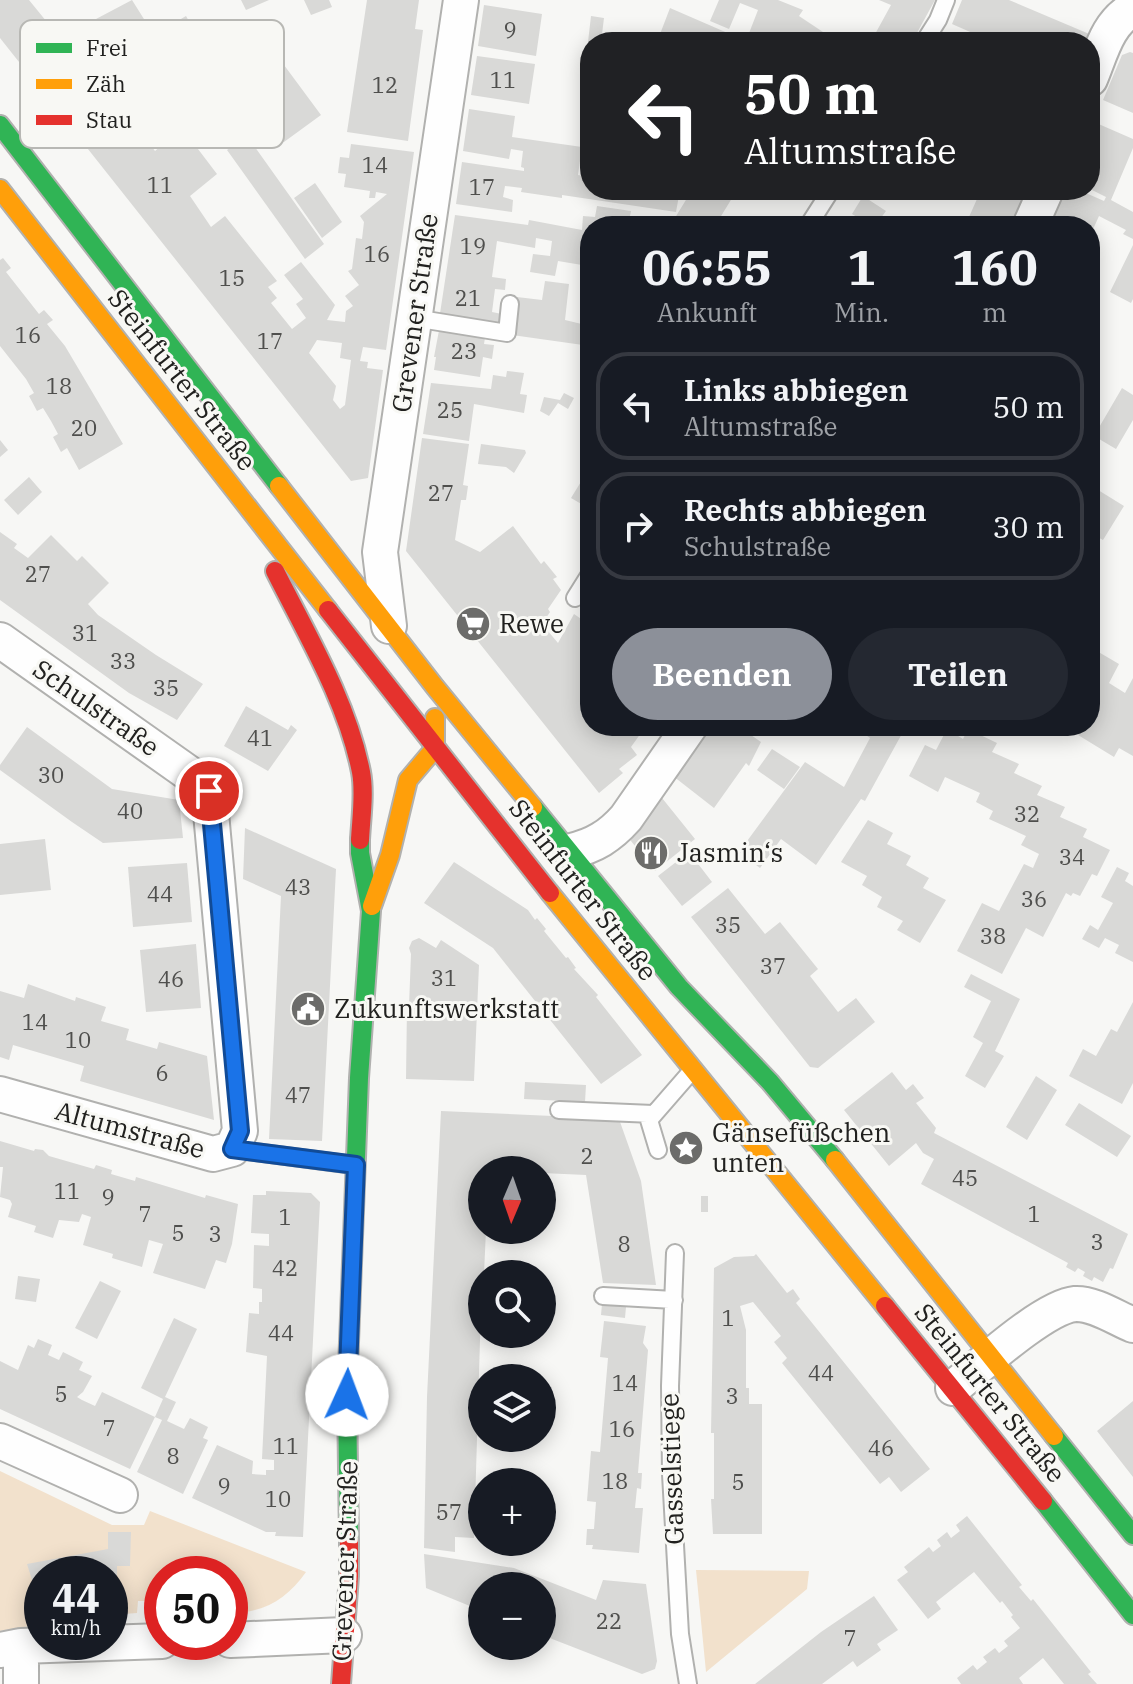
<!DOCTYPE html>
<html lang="de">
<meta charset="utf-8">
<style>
body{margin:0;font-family:"IBM Plex Serif",serif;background:#242831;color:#f1f3f6;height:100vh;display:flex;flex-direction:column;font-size:30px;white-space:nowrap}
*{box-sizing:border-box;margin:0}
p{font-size:26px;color:#9ea1a6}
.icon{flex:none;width:44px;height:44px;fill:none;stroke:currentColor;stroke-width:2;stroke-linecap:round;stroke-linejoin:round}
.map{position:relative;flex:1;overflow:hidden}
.sheet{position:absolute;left:580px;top:216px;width:520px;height:520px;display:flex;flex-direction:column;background:#171b24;border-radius:32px;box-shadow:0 4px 20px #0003}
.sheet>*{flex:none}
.guide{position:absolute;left:580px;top:32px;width:520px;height:168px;border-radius:32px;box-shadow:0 4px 20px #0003;background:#202124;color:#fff;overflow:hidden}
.needle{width:52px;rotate:182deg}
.tools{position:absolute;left:468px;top:1156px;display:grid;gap:16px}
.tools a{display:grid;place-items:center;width:88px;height:88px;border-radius:50%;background:#171b24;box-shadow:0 4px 20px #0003;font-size:40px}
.speed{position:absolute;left:24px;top:1556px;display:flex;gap:16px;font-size:40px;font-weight:700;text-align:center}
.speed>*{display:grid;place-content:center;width:104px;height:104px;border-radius:50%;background:#171b24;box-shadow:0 4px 20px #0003;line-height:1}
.speed small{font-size:20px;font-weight:400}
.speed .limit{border:12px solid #d22;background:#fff;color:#111}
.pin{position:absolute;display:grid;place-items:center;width:68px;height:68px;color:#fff;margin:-34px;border:4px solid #fff;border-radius:50%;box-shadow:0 2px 8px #0007}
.me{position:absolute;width:88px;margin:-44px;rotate:2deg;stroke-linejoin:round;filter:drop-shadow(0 0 6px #0008)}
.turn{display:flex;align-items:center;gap:28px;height:168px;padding:0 32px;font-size:36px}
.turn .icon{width:104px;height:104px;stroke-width:2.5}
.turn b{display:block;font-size:56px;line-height:68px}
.eta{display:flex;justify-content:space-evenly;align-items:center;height:136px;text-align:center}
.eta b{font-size:48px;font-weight:700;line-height:56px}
.primary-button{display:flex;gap:16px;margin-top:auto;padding:16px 32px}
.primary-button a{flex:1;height:92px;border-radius:48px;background:#8c9099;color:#fff;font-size:32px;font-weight:700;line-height:92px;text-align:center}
.primary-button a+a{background:#242831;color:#f1f3f6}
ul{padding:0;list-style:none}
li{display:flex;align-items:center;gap:24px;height:108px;margin:0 16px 12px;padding:0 16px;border:4px solid #363941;border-radius:32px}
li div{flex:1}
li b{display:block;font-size:30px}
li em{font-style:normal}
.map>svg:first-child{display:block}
</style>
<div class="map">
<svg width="1133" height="1684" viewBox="0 0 1133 1684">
<rect width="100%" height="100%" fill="#f7f7f5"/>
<path fill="#f2e1cc" d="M0 1471 112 1525H144L150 1511 306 1572C287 1599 264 1613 230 1613V1574H162V1601H138L137 1613 110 1615V1574L35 1572 42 1592V1624L0 1631Z
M696 1570 809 1571 807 1589 706 1672Z"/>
<path fill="#d9d9d7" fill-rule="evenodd" d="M0 0H29L60 38 132 0 154 35 186 16 199 39 184 47 182 44 177 46 179 49 134 73 123 51 90 68 122 108 118 112 136 133 140 131 155 151 182 128 217 174 190 196 211 227 225 216 277 281 268 287 277 298 271 303 292 329 306 318 296 304 303 299 284 275 301 262 335 305 327 320 345 322 346 311 353 306 345 296 359 285 348 271 352 269 356 238 362 239 364 222 360 216 387 194 376 192 375 198H369L370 191 344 187 346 174 338 173 340 157 349 158 351 144 414 152 386 350 363 347 360 361 368 362 367 368 383 370 368 478 351 481 0 38ZM317 340 342 343 340 358 351 360 345 405 340 409 333 400 336 386 309 353Z
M241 0H269L246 10Z
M304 0H329L332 7 311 15Z
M367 0H419L415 29 423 30 408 141 347 132Z
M719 0H778L803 10 799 16 838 42H657L670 8 746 41 758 10 740 3 729 29 710 21Z
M879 0H935L912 42H889L874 36 891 5Z
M962 0H1009L1094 36 1091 42H993L952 24Z
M484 5 542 14 536 56 478 46Z
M591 16 604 18 601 42H588Z
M604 37 628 40V42H603Z
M267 42 321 115 284 142 227 65 246 51 249 56Z
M588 42 590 43V63L586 62Z
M1130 52 1133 53V113L1103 100 1122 55Z
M477 56 535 64 529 104 471 95Z
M469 109 515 116 512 137 582 147 578 175 590 177V190H680L676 212 562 195V198L521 192 522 188 505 186 503 197 513 200 512 212 456 204 462 162 524 171V168L521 167 523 151 511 149 509 159 463 151Z
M1094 122 1133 139V148L1111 200 1133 212V239L1123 234 1126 230 1099 216 1090 236V226L1050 225 1065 190H1079L1104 201 1106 197 1090 189V131Z
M247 136 324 244 305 259 227 150Z
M315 183 342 222 322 238 294 198Z
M692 190H737L715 226H670Z
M981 190H1028L1013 226H965Z
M863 196 886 211 875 226H871L852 214Z
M597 206 631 211 628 226H590V270L582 269V265L558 261 555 276 530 272 533 254 550 256 552 241 536 238 535 248 497 241 492 277 506 279 505 290 495 289 492 312 502 314 501 328 439 320 455 215 528 225 529 220 582 230 583 216 595 217Z
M1133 245V299L1131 303 1110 292Z
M3 258 11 268 6 272 39 314 44 310 53 320 47 324 65 346 123 444 79 470 67 448 61 452 53 437 58 434 51 421 43 408 37 411 29 396 34 393 26 379 0 346V260Z
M545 281 569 284 565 320 590 326V346L512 335 517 297 542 300Z
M440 325 486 331 484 344 494 345 492 359 483 357 480 377 434 370 436 357H434Z
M507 371 524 373 520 394 527 395 524 413 474 404 469 441 423 434 431 383 491 389 493 375 506 377Z
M1122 388 1133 395V420L1116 449 1094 436Z
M564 393 574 398 568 409 558 403 549 416 540 411 544 397 560 400Z
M422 438 469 444 463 485 468 486 466 500H461L455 540 480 552 513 526 541 564 544 561 557 577 553 579 561 590 548 609 550 612 542 624 558 643 574 614 590 625V726H646L631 747 637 755 619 769 623 773 599 793 406 551Z
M0 440 8 450 0 457Z
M481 444 525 450 526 453 514 473 506 467 478 464Z
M590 467V509L571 498Z
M29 477 42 492 18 515 4 500Z
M1090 485 1124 506 1103 540 1090 533Z
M0 532 17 544 14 548 28 558 51 535 77 561 82 556 109 583 88 604 98 615 156 655 203 684 177 720 129 693 0 600Z
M1090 647 1119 664 1109 683 1125 693 1133 678V756L1119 748 1114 757 1078 735 1083 726H1090L1092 711 1090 710Z
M246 706 288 730 291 725 297 730 268 771 224 746Z
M709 726H738L761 742 749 766 746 763 714 808 673 776Z
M853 726H898L904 730 865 801 861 799 816 865 781 839 760 868 739 852 805 762 844 787 870 738Z
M27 727 112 789 179 800 183 838 103 843 72 822 0 770V765Z
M947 729 963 739 968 729 997 743 992 752 1019 764 1014 773 1042 786 1037 795 1065 807 1060 817 1087 829 1083 837 1110 850 1097 876 1092 874 1080 896 1073 893 1071 896 1066 893 1043 937 1026 928 1002 974 957 951 982 903 999 911 1024 864 1033 868 1039 854 1021 845 1026 836 989 819 993 811 976 802 980 793 945 777 938 792 909 776 925 745 936 750Z
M772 749 800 767 784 789 757 770Z
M658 793 695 839 655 871 627 836Z
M868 820 893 833 887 844 911 856 906 865 929 878 923 888 946 900 920 943 897 930 903 921 877 907 882 897 862 885 867 876 841 862Z
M245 828 336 869 322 1141 269 1139 281 896 243 879Z
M45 839 51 890 0 895V844Z
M689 852 712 882 682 906 658 876Z
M454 862 528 910 535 920 537 918 546 929 544 931 566 958 568 957 576 968 574 969 598 995 596 997 642 1055 601 1084 493 948 424 903Z
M187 863 192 922 133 927 128 867Z
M1117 867 1129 873 1125 881 1133 886V962L1115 953 1119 945 1105 938 1099 948 1082 939 1090 925 1098 930 1113 903 1101 897Z
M728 888 765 934 780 922 818 969 810 976 838 1012 856 998 875 1022 818 1068 810 1067 691 917Z
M419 938 436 948 441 940 479 965 474 1081 406 1079 407 1006H409L411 954 409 948 412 941Z
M196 944 201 1008 146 1012 140 950Z
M971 974 1020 999 995 1051 1004 1056 985 1088 965 1076 983 1043 973 1037 991 1001 964 987Z
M28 984 75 1001 76 997 106 1007 101 1021 129 1029 126 1040 157 1049 159 1042 207 1056 214 1120 80 1081 84 1066 13 1045 9 1060 0 1057V991L24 998Z
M1133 1002V1083L1122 1104 1069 1076 1083 1049 1096 1056 1111 1029 1117 1032Z
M892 1072 906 1090 913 1084 924 1098 916 1103 936 1128 934 1133 1128 1234 1113 1269 1110 1268 1103 1282 1094 1277 1092 1281 1083 1276 1085 1272 1078 1268 1075 1272 1066 1267 1068 1263 921 1184 934 1159 923 1153 916 1143 889 1166 844 1110Z
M1036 1076 1057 1090 1027 1140 1006 1127Z
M525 1082 586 1085 585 1102 524 1099Z
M1079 1103 1131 1136 1117 1157 1065 1125Z
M441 1111 619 1119 641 1181 656 1285 603 1283 586 1175 542 1173V1170H482V1230H486L484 1274H482L474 1538 455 1537V1552L424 1548 427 1397Z
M0 1141 34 1151 35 1149 43 1150 49 1156 94 1169 96 1165 112 1170 111 1174 135 1181 136 1177 205 1198 206 1195 238 1204 232 1244 226 1263 216 1260 205 1289 153 1273 163 1244 149 1240 142 1267 112 1258 113 1254 83 1245 91 1217 82 1214 79 1222 59 1220 53 1238 34 1232 36 1226 8 1217 12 1204 10 1200 0 1197 3 1167H0Z
M266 1191 311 1193 320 1202 303 1537 275 1536 276 1532H266L192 1498 217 1445 253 1461 252 1474 266 1475V1470H274V1460L262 1459 267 1356 246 1352 249 1313 259 1314V1302H262V1289L253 1288 254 1245 269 1246V1234L251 1233 253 1195H266Z
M701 1196H708V1212H701Z
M756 1254 787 1293 793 1289 800 1299 796 1303 930 1469 901 1492 889 1477 880 1484 782 1363 787 1358 774 1342 781 1336 753 1302 740 1306 746 1330V1388H749V1404H762V1534H713L711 1499H714V1433H711L714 1268 734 1257 754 1256Z
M18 1276 40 1279 36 1302 15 1299Z
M100 1281 121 1291 97 1339 75 1328Z
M602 1304 626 1307 625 1318 601 1315Z
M174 1318 197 1329 165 1397 176 1402 167 1421 184 1429 190 1418 208 1427 203 1438 208 1440 183 1494 137 1472 162 1420 155 1417 163 1399 141 1388Z
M604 1321 646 1326 643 1343 648 1350 638 1473H642L641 1489 637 1488 635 1508H643L639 1553 592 1549 593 1545H586L587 1529H594L596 1502 587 1501 591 1451 600 1452 608 1358 600 1357Z
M38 1339 52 1345 48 1355 59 1360 63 1352 83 1362 79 1370 92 1376 83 1392 77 1397 82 1400 95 1406 102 1392 155 1417 130 1469 0 1409V1361L18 1370 28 1345 34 1348Z
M542 1386 552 1387 546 1413 542 1412Z
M1133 1401V1477L1097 1431Z
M967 1516 1022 1585 1019 1587 1031 1601 1033 1599 1091 1672 1088 1674 1097 1684H1064L1043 1658 1019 1678 1023 1684H961L957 1678 973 1665 977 1670 987 1662 983 1657 995 1648 999 1653 1008 1646 1004 1641 1020 1628 1011 1617 1013 1615 1002 1601 1000 1603 974 1572 936 1602 941 1609 928 1619 897 1580 908 1572 904 1567 929 1547 933 1552 941 1546 937 1540 947 1532 951 1538 960 1531 956 1525Z
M108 1532H131L130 1566H117V1585L110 1586V1574H42V1598L38 1599 27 1564 108 1549Z
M424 1554 514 1568 596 1600 603 1580 646 1584 657 1661 655 1669 642 1674 542 1635V1586H482V1611L426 1588Z
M874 1596 898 1630 877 1644 881 1650 857 1667 853 1661 822 1684H755L821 1632Z"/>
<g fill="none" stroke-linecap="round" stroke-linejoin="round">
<g stroke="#b1b1af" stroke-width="20">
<path id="lane" d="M924 42 938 20 946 0
M808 226 831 190
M414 318 507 333 510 304
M575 598 590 574
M559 1110 653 1114
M232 1149 354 1165
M658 1150 649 1120 689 1074
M675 1253 670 1386 671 1474 680 1634 688 1684
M603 1296 674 1300"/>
</g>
<g stroke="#b1b1af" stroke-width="38">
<path id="street" d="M1090 79C1101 53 1107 23 1133 9
M1030 226 1046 190
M389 626 380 552 461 0
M0 640 194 777 209 791 240 1131 232 1149 213 1154 0 1094
M571 851C594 846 610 836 626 818L690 726
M953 1388C979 1367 1044 1307 1075 1304 1094 1303 1116 1318 1133 1325
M0 1441 120 1495
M230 1640 344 1635
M21 1646V1684
M0 1650 21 1646 162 1641"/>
</g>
<g stroke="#b1b1af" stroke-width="22">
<path id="fast" d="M0 125 279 486
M533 807 679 987 770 1082 835 1160
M1054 1436 1133 1535
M1043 1501 1133 1615
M349 1541 347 1395 359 1078 371 911 360 853V840"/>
</g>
<g stroke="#b1b1af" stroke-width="22">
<path id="slow" d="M0 189 328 610
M279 486 435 687 533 807
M550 893 885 1306
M372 906 390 855 408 780 435 748V718
M835 1160 1054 1436"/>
</g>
<g stroke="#b1b1af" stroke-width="22">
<path id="jam" d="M275 571C307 635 347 701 361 772 365 793 361 819 360 840
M328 610 550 893
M885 1306 1043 1501
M341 1684 349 1576V1541"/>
</g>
<use href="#lane" stroke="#fefefe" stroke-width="16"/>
<use href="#street" stroke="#fefefe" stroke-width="34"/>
<use href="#fast" stroke="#30b455" stroke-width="18"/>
<use href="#slow" stroke="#ff9f0a" stroke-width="18"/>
<use href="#jam" stroke="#e5322d" stroke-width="18"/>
</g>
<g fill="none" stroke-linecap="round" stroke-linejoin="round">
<g stroke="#114b97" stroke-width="20">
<path id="route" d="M209 791 240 1131 232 1149 356 1165 347 1395"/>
</g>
<use href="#route" stroke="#1a73e8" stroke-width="14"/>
</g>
<defs>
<g id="supermarket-disc" transform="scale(1.8)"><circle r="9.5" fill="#6c6c6a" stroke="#f8f8f4"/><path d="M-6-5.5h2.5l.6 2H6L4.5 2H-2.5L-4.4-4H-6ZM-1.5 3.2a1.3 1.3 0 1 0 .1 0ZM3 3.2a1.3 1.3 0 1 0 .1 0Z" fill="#fff"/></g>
<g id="restaurant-disc" transform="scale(1.8)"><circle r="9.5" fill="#6c6c6a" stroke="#f8f8f4"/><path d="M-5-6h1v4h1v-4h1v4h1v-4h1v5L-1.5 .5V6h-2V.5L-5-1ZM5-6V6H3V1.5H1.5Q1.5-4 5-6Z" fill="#fff"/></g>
<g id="civic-disc" transform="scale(1.8)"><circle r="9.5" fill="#6c6c6a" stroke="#f8f8f4"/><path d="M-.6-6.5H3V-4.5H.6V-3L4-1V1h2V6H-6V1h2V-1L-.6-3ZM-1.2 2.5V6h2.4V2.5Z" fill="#fff"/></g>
<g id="sight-disc" transform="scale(1.8)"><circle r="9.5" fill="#6c6c6a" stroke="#f8f8f4"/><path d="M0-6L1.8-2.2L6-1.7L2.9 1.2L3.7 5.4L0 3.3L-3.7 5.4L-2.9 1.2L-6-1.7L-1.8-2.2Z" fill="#fff"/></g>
</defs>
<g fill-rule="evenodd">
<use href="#supermarket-disc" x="473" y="624"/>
<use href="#restaurant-disc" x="651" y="853"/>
<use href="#civic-disc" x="308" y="1009"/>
<use href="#sight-disc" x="686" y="1148"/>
</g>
<g text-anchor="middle" stroke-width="6" stroke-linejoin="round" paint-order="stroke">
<g font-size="22" fill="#4f4f4d">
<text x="510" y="38">9</text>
<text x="503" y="88">11</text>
<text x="385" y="93">12</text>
<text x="375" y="173">14</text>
<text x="160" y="193">11</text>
<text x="482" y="195">17</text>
<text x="473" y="254">19</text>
<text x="377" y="262">16</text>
<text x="232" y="286">15</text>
<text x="468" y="306">21</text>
<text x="28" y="343">16</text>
<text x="270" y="349">17</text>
<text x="464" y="359">23</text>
<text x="59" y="394">18</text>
<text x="450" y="418">25</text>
<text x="84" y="436">20</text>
<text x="441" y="501">27</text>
<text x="38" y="582">27</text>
<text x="85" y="641">31</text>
<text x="123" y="669">33</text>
<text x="166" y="696">35</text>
<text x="260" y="746">41</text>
<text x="51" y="783">30</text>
<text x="130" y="819">40</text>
<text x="1027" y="822">32</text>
<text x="1072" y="865">34</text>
<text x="298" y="895">43</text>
<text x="160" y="902">44</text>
<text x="1034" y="907">36</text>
<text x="728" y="933">35</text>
<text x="993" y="944">38</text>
<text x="773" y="974">37</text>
<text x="444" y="986">31</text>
<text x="171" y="987">46</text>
<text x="35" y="1030">14</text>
<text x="78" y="1048">10</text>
<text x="162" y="1081">6</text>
<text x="298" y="1103">47</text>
<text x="587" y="1164">2</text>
<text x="965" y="1186">45</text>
<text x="67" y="1199">11</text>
<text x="108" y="1205">9</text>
<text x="145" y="1222">7</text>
<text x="1034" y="1222">1</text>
<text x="285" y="1225">1</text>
<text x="178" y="1241">5</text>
<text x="215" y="1242">3</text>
<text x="1097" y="1250">3</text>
<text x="624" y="1252">8</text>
<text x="285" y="1276">42</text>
<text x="728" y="1326">1</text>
<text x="281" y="1341">44</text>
<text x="821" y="1381">44</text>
<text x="625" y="1391">14</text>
<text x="61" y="1402">5</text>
<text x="732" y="1404">3</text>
<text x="109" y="1436">7</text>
<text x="622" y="1437">16</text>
<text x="286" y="1454">11</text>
<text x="881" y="1456">46</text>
<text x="173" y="1464">8</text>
<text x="615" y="1489">18</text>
<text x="738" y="1490">5</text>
<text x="224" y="1494">9</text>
<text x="278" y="1507">10</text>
<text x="449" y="1520">57</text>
<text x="609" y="1629">22</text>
<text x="850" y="1646">7</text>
</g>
<g font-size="26" fill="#21211f" stroke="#f8f8f4">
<text transform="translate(415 313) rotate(-82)" y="9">Grevener Straße</text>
<text transform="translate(182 380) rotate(52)" y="9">Steinfurter Straße</text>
<text transform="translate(96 708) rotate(35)" y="9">Schulstraße</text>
<text transform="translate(583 890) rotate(52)" y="9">Steinfurter Straße</text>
<text transform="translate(130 1130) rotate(15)" y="9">Altumstraße</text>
<text transform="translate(990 1393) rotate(51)" y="9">Steinfurter Straße</text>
<text transform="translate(672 1469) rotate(-92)" y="9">Gasselstiege</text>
<text transform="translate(345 1561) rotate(-88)" y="9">Grevener Straße</text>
</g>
<g font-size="26" fill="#21211f" stroke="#f8f8f4" text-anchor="start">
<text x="499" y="633">Rewe</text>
<text x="677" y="862">Jasmin‘s</text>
<text x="334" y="1018">Zukunftswerkstatt</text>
<text x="712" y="1142">Gänsefüßchen<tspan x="712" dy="30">unten</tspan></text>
</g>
</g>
<rect x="20" y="20" width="264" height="128" rx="12" fill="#f8f8f4" stroke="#b8b8b4" stroke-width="2"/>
<rect x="36" y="43" width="36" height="10" fill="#30b455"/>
<rect x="36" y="79" width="36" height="10" fill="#ff9f0a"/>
<rect x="36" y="115" width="36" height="10" fill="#e5322d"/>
<g font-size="22" fill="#21211f">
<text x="86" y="56">Frei</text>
<text x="86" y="92">Zäh</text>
<text x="86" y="128">Stau</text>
</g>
</svg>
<div class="tools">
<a><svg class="needle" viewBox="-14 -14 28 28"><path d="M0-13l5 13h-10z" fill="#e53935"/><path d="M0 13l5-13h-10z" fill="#9ea1a6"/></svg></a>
<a><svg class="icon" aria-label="search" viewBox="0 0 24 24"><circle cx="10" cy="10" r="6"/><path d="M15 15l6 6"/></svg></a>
<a><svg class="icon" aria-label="layers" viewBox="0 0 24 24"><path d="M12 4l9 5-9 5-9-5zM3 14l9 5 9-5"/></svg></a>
<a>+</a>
<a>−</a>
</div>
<div class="speed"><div>44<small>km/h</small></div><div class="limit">50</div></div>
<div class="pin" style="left:209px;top:791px;background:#d93025"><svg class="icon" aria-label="arrive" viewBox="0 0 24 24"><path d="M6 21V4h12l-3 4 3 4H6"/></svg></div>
<svg class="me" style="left:347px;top:1395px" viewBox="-20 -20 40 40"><circle r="19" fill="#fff"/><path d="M0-13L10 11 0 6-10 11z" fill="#1a73e8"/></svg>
<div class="guide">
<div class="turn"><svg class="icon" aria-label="left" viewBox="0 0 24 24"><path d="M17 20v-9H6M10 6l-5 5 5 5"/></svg><div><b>50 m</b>Altumstraße</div></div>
</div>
<section class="sheet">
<div class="eta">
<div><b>06:55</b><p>Ankunft</p></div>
<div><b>1</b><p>Min.</p></div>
<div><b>160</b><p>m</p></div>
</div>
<ul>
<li><svg class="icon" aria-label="left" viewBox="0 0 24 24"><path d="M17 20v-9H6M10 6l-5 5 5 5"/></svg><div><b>Links abbiegen</b><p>Altumstraße</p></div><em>50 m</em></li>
<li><svg class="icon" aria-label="right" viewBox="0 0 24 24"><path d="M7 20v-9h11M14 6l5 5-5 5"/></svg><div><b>Rechts abbiegen</b><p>Schulstraße</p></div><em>30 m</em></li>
</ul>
<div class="primary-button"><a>Beenden</a><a>Teilen</a></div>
</section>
</div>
